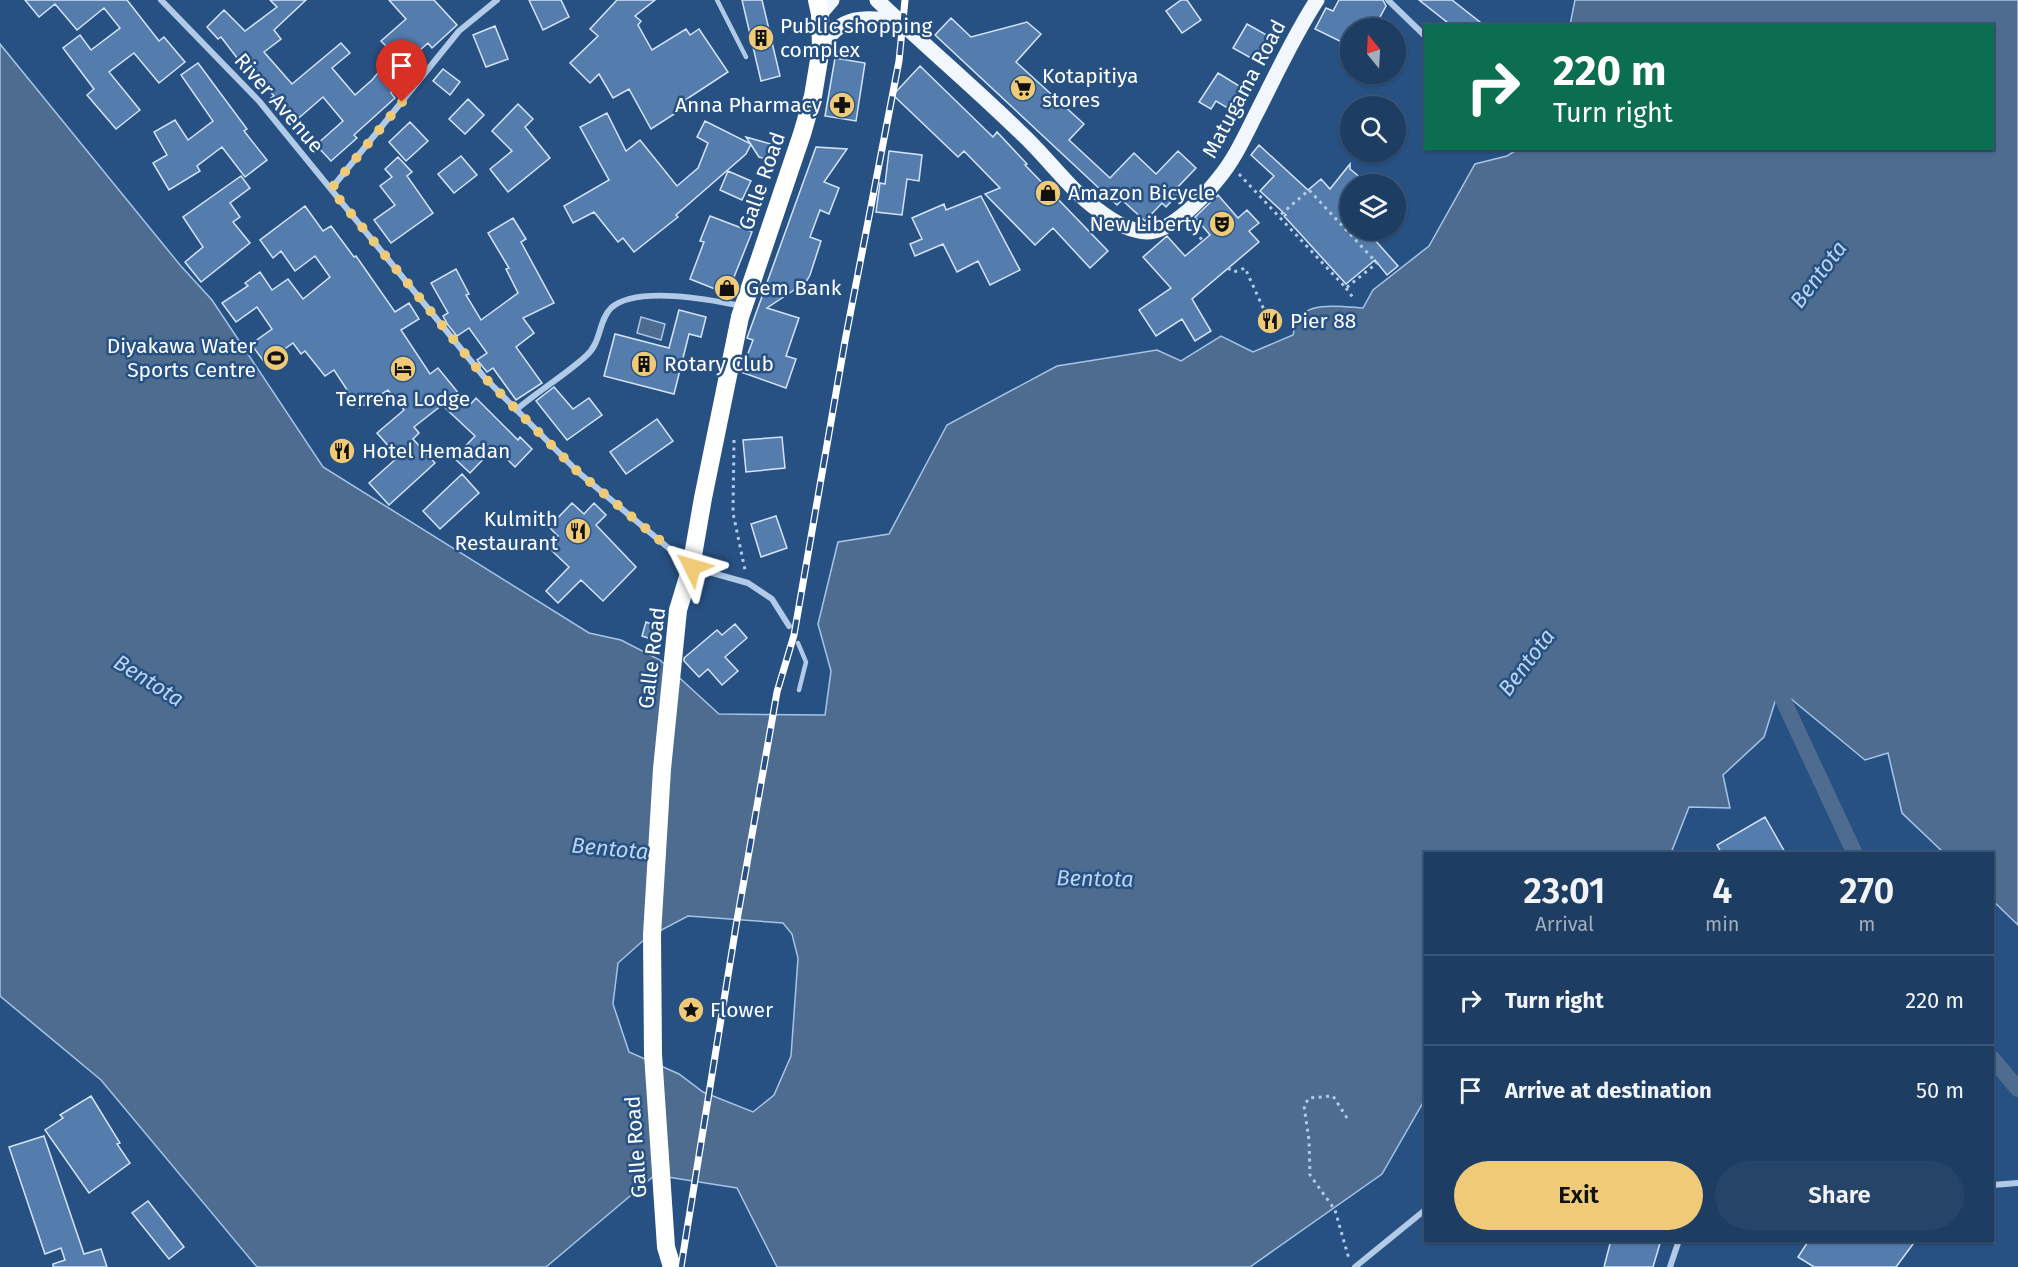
<!DOCTYPE html>
<style>
body{margin:0;font-family:"Fira Sans",sans-serif;background:#254468;color:#f1f3f6;height:100vh;display:flex;flex-direction:column;font-size:22px;white-space:nowrap}
*{box-sizing:border-box;margin:0}
p{font-size:20px;color:#a0aebe}
.icon{flex:none;width:33px;height:33px;fill:none;stroke:currentColor;stroke-width:2;stroke-linecap:round;stroke-linejoin:round}
.map{position:relative;flex:1;overflow:hidden}
.side{position:absolute;left:1424px;top:852px;width:570px;height:390px;display:flex;flex-direction:column;background:#1d3d62;border-radius:0px;box-shadow:0 2px 4px #0004,0 0 0 2px #3b5677}
.side>*{flex:none}
.banner{position:absolute;left:1424px;top:24px;width:570px;height:126px;border-radius:0px;box-shadow:0 2px 4px #0004,0 0 0 2px #3b5677;background:#0b6e4f;color:#fff;overflow:hidden}
.needle{width:39px;rotate:342deg}
.tools{position:absolute;left:1340px;top:18px;display:grid;gap:12px}
.tools a{display:grid;place-items:center;width:66px;height:66px;border-radius:50%;background:#1d3d62;box-shadow:0 2px 4px #0004,0 0 0 2px #3b5677;font-size:30px}
.pin{position:absolute;display:grid;place-items:center;width:51px;height:51px;color:#fff;margin:-62px -26px;border-radius:50% 50% 50% 0;rotate:-45deg;box-shadow:0 0 6px #0007}
.pin .icon{rotate:45deg}
.me{position:absolute;width:66px;margin:-33px;rotate:310deg;stroke-linejoin:round;filter:drop-shadow(0 0 4px #0008)}
.turn{display:flex;align-items:center;gap:21px;height:126px;padding:0 30px;font-size:27px}
.turn .icon{width:78px;height:78px;stroke-width:2.5}
.turn b{display:block;font-size:42px;line-height:51px}
.eta{display:flex;justify-content:space-evenly;align-items:center;height:102px;text-align:center}
.eta b{font-size:36px;font-weight:600;line-height:42px}
.button{display:flex;gap:12px;margin-top:auto;padding:12px 30px}
.button a{flex:1;height:69px;border-radius:36px;background:#efcb77;color:#111;font-size:24px;font-weight:600;line-height:69px;text-align:center}
.button a+a{background:#254468;color:#f1f3f6}
ul{padding:0;list-style:none}
li{display:flex;align-items:center;gap:18px;height:90px;padding:0 30px;border-top:2px solid #3b5677}
li div{flex:1}
li b{display:block;font-size:22px}
li em{font-style:normal}
.map>svg:first-child{display:block}
</style>
<div class="map">
<svg width="2018" height="1267" viewBox="0 0 2018 1267">
<rect width="100%" height="100%" fill="#275183"/>
<path fill="#4e6c8f" stroke="#a5c5e7" stroke-width="1.5" fill-rule="evenodd" d="M1575 0H2018V925L1992 900V854L1944 853 1902 813 1888 753 1865 760 1779 689 1764 737 1723 775 1730 808 1689 807 1671 853 1425 854V1099L1382 1174 1250 1267H777L737 1188 655 1175 546 1267H257L101 1080 0 996V44L180 265 212 300 323 467 589 633 621 640 660 660 719 714 825 715 831 671 818 624 838 542 889 534 947 425 1057 366 1157 350 1181 361 1221 336 1253 352 1293 335C1294 331 1295 325 1297 321 1307 300 1345 307 1363 308L1373 290 1429 246 1475 164 1507 156 1518 149 1992 148V26L1570 25ZM688 916 783 923 792 934 798 958 791 1056 774 1095 753 1112 703 1092 679 1074 629 1052 613 1004 618 963 646 938Z
M641 317 665 324 661 340 637 333Z"/>
<g fill="none" stroke-linecap="round" stroke-linejoin="round">
<path stroke="#4e6c8f" stroke-width="16" d="M1778 689 1855 854
M1992 1058 2018 1089"/>
</g>
<path fill="#547dad" stroke="#d4e4f6" stroke-width="1.5" d="M25 0H127L159 41 164 37 185 62 159 83 134 53 109 72 140 110 116 129 87 95 94 89 63 48 80 35 91 50 120 28 104 8 77 30 55 4 39 17Z
M270 0H306L274 30 281 39 264 52 292 84 341 43 350 53 332 68 355 95 372 80 394 54 381 41 406 19 389 0H434L457 25 432 48 428 43 402 66 409 71 391 93 395 98 354 135 357 138 331 161 316 145 343 121 323 97 293 123 271 98 274 96 247 65 244 67 221 37 218 39 207 27 224 10 245 31 277 7Z
M529 0H561L569 17 543 30Z
M617 0H655L635 16 641 21 638 25 652 50 686 29 690 35 699 29 728 72 676 106 682 109 651 129 629 89 613 98 599 74 590 83 570 63 598 36 590 29Z
M742 0H762L780 76 761 81Z
M1181 0H1187L1201 20 1182 33 1166 11Z
M1339 0H1383L1386 6 1374 28H1350V46L1315 29 1326 8 1333 11Z
M1419 0H1452L1485 26H1452Z
M951 18 971 37 1027 22 1041 34 1016 62 1084 124 1069 140 1110 178 1134 153 1156 174 1178 151 1196 168 1176 189 1180 192 1166 207 1162 203 1145 221 1122 200 1117 205 935 35Z
M1247 24 1272 38 1258 62 1233 48Z
M495 26 508 59 486 67 473 35Z
M835 58 865 63 856 121 825 116Z
M198 63 247 129 244 131 267 160 245 177 222 147 197 166 200 171 169 190 153 163 167 155 154 132 175 120 188 140 213 121 181 75Z
M920 66 993 137 997 132 1027 164 1025 165 1108 251 1090 268 1053 228 1035 245 985 194 1000 188 964 151 958 157 893 95Z
M443 69 460 82 450 95 433 81Z
M1218 73 1244 89 1231 110 1216 101 1211 109 1199 102Z
M468 99 484 115 465 134 449 119Z
M518 104 533 119 525 127 550 158 508 192 490 169 512 151 492 131Z
M607 113 626 151 640 140 677 186 698 168 708 143 697 137 705 121 751 144 746 154 676 215 678 217 634 252 623 238 618 242 594 212 573 223 564 206 609 180 580 127Z
M410 122 428 141 406 161 389 142Z
M746 137 774 145 769 160 759 157Z
M1259 145 1308 190 1321 179 1330 189 1350 164V169L1368 184H1350V230H1366L1398 266 1387 275 1375 260 1346 284 1284 216 1286 215 1260 191 1274 176 1251 155Z
M816 147 847 149 824 182 839 188 829 214 820 210 810 237 821 241 810 275 806 282 767 308 799 318 786 356 796 359 786 388 741 372 753 340 747 338Z
M889 151 922 155 919 181 907 179 902 215 876 212 880 183 885 184Z
M461 156 477 175 454 193 438 174Z
M398 157 412 172 407 176 433 213 391 243 374 220 395 205 380 186 392 177 385 169Z
M728 171 751 181 742 200 720 190Z
M241 176 250 188 230 203 240 217 233 222 250 243 201 282 185 262 203 247 183 217Z
M1218 195 1238 218 1247 210 1259 223 1249 231 1259 242 1192 299 1211 331 1195 341 1182 319 1156 336 1139 310 1171 288 1143 257 1167 236 1185 256 1210 235 1195 217Z
M981 196 1020 270 990 285 978 261 957 272 943 244 915 256 910 244 922 239 912 218 944 204 946 210Z
M305 206 323 231 331 226 354 257 356 256 395 312 409 303 419 319 401 330 430 374 438 368 469 406 476 398 518 440 520 437 532 449 515 467 495 447 470 473 454 458 475 436 442 405 414 427 419 433 413 439 435 463 389 505 369 483 398 457 377 433 404 410 388 390 359 408 334 370 325 376 305 351 301 354 293 343 265 363 251 344 272 329 257 307 236 322 222 303 248 286 245 283 260 272 272 290 288 279 303 299 330 277 315 256 295 271 281 251 273 258 260 240Z
M710 216 752 232 732 282H734L730 295 690 279 704 242 700 241Z
M513 218 526 239 521 242 554 303 523 318 534 333 516 347 542 383 516 400 493 368 487 372 477 360 487 353 469 328 457 336 448 325 443 316 448 313 431 283 456 269 469 294 466 295 481 320 518 293 506 269 509 268 488 233Z
M679 310 706 317 701 337 689 334 674 394 604 376 615 334 669 348Z
M1275 313 1281 326 1266 332 1260 319Z
M554 387 573 409 589 398 602 415 567 440 536 401Z
M657 419 673 441 626 474 610 452Z
M782 437 785 468 746 472 743 440Z
M462 474 479 493 440 529 423 511Z
M572 503 584 514 594 503 606 515 596 525 636 567 603 601 581 580 558 603 546 591 569 567 548 547 558 536 549 527Z
M776 516 787 548 761 557 751 524Z
M646 622 662 628 657 641 642 636Z
M735 624 747 638 725 657 738 671 722 685 708 669 699 677 684 661V658L717 630 722 635Z
M1765 817 1786 854H1722L1717 845Z
M91 1096 120 1143 117 1144 130 1163 89 1193 45 1130 63 1118 60 1115Z
M44 1136 84 1254 101 1249 107 1267H53V1264L65 1260 61 1248 45 1254 9 1147Z
M148 1201 184 1247 169 1259 132 1213Z
M1611 1240H1661L1653 1267H1604Z
M1809 1240H1916L1896 1267H1814L1798 1257Z"/>
<g fill="none" stroke-linecap="round" stroke-linejoin="round">
<path stroke="#b1cae7" stroke-width="3" stroke-dasharray="3 4.5" stroke-linecap="butt" d="M1239 174 1346 288 1377 263 1309 190 1279 216
M1190 226 1203 241
M1228 268 1234 272 1245 268 1265 312
M1346 288 1354 299
M734 440 733 513 745 570
M1347 1118 1333 1096 1309 1098 1304 1106 1309 1140 1310 1175 1335 1210 1349 1259"/>
<path stroke="#b1cae7" stroke-width="4.5" d="M717 0 746 57
M798 643 806 662 799 690"/>
<path stroke="#b1cae7" stroke-width="6" d="M161 0 259 101 484 377 578 472 691 567 748 583 772 599 789 626
M1388 0 1425 36
M331 189 459 31 497 0
M516 410C538 391 564 376 586 356 602 342 598 321 611 308 636 285 712 300 742 306
M1992 1185 2018 1183
M1355 1267 1425 1210
M1670 1267 1679 1240"/>
<path stroke="#f2f7fd" stroke-width="15" d="M877 0C924 45 974 87 1021 133 1047 157 1069 189 1098 210 1112 221 1129 231 1147 232 1171 232 1204 197 1218 179 1234 160 1244 138 1255 116 1275 77 1293 37 1317 0
M820 14 832 0
M821 48C842 13 865 17 900 22"/>
<path stroke="#fff" stroke-width="18" d="M672 1267 666 1247 653 1054 652 935 662 769 678 610 691 567 703 498 740 317 802 134 813 96 821 48 820 14 817 0"/>
<g stroke="#fff" stroke-width="7">
<path id="rail" d="M681 1267 736 926 777 692 794 635 845 341 899 61 905 0"/>
</g>
<use href="#rail" stroke="#275183" stroke-width="4.5" stroke-dasharray="14" stroke-linecap="butt"/>
</g>
<g fill="none" stroke-linecap="round" stroke-linejoin="round">
<path stroke="#efcb77" stroke-width="10" stroke-dasharray="0 18" d="M402 102 331 189 484 377 578 472 692 567"/>
</g>
<defs>
<g id="building-disc" transform="scale(1.35)"><circle r="9.5" fill="#efcb77" stroke="#275183"/><path d="M-4-6H4V6H1V3H-1V6H-4ZM-2.5-4.3h1.7v1.8h-1.7ZM.8-4.3h1.7v1.8H.8ZM-2.5-1h1.7V.8h-1.7ZM.8-1h1.7V.8H.8Z" fill="#111"/></g>
<g id="supermarket-disc" transform="scale(1.35)"><circle r="9.5" fill="#efcb77" stroke="#275183"/><path d="M-6-5.5h2.5l.6 2H6L4.5 2H-2.5L-4.4-4H-6ZM-1.5 3.2a1.3 1.3 0 1 0 .1 0ZM3 3.2a1.3 1.3 0 1 0 .1 0Z" fill="#111"/></g>
<g id="pharmacy-disc" transform="scale(1.35)"><circle r="9.5" fill="#efcb77" stroke="#275183"/><path d="M-2-6h4v4h4v4h-4v4h-4v-4h-4v-4h4Z" fill="#111"/></g>
<g id="shop-disc" transform="scale(1.35)"><circle r="9.5" fill="#efcb77" stroke="#275183"/><path d="M-5-2.5h2.3a2.7 3.5 0 0 1 5.4 0H5L5.5 6h-11ZM-1.5-2.5h3a1.5 2.3 0 0 0-3 0Z" fill="#111"/></g>
<g id="theatre-disc" transform="scale(1.35)"><circle r="9.5" fill="#efcb77" stroke="#275183"/><path d="M-5-5.5Q0-4 5-5.5V0Q5 5 0 6Q-5 5-5 0ZM-3.3-2.5H-1v1.5H-3.3ZM1-2.5H3.3v1.5H1ZM-2.8 1Q0 5.5 2.8 1Z" fill="#111"/></g>
<g id="restaurant-disc" transform="scale(1.35)"><circle r="9.5" fill="#efcb77" stroke="#275183"/><path d="M-5-6h1v4h1v-4h1v4h1v-4h1v5L-1.5 .5V6h-2V.5L-5-1ZM5-6V6H3V1.5H1.5Q1.5-4 5-6Z" fill="#111"/></g>
<g id="stadium-disc" transform="scale(1.35)"><circle r="9.5" fill="#efcb77" stroke="#275183"/><path d="M0-5a6.5 5 0 1 0 0 10a6.5 5 0 1 0 0-10ZM-3.5-1.8h7v3.6h-7Z" fill="#111"/></g>
<g id="hotel-disc" transform="scale(1.35)"><circle r="9.5" fill="#efcb77" stroke="#275183"/><path d="M-6-4.5h1.5V1H6V5H4.5V3h-9V5H-6ZM-4 0a1.8 1.8 0 1 1 3.6 0ZM.5 0V-2.5h3Q6-2.5 6 0Z" fill="#111"/></g>
<g id="sight-disc" transform="scale(1.35)"><circle r="9.5" fill="#efcb77" stroke="#275183"/><path d="M0-6L1.8-2.2L6-1.7L2.9 1.2L3.7 5.4L0 3.3L-3.7 5.4L-2.9 1.2L-6-1.7L-1.8-2.2Z" fill="#111"/></g>
</defs>
<g fill-rule="evenodd">
<use href="#building-disc" x="761" y="38"/>
<use href="#supermarket-disc" x="1023" y="88"/>
<use href="#pharmacy-disc" x="842" y="105"/>
<use href="#shop-disc" x="1048" y="193"/>
<use href="#theatre-disc" x="1222" y="224"/>
<use href="#shop-disc" x="727" y="288"/>
<use href="#restaurant-disc" x="1270" y="321"/>
<use href="#stadium-disc" x="276" y="358"/>
<use href="#building-disc" x="644" y="364"/>
<use href="#hotel-disc" x="403" y="369"/>
<use href="#restaurant-disc" x="342" y="451"/>
<use href="#restaurant-disc" x="578" y="531"/>
<use href="#sight-disc" x="691" y="1010"/>
</g>
<g text-anchor="middle" stroke-width="5" stroke-linejoin="round" paint-order="stroke">
<g font-size="21" fill="#fff" stroke="#275183" text-anchor="start">
<text x="780" y="33">Public shopping<tspan x="780" dy="24">complex</tspan></text>
<text x="1042" y="83">Kotapitiya<tspan x="1042" dy="24">stores</tspan></text>
<text x="822" y="112" text-anchor="end">Anna Pharmacy</text>
<text x="1068" y="200">Amazon Bicycle</text>
<text x="1202" y="231" text-anchor="end">New Liberty</text>
<text x="746" y="295">Gem Bank</text>
<text x="1290" y="328">Pier 88</text>
<text x="256" y="353" text-anchor="end">Diyakawa Water<tspan x="256" dy="24">Sports Centre</tspan></text>
<text x="664" y="371">Rotary Club</text>
<text x="403" y="406" text-anchor="middle">Terrena Lodge</text>
<text x="362" y="458">Hotel Hemadan</text>
<text x="558" y="526" text-anchor="end">Kulmith<tspan x="558" dy="24">Restaurant</tspan></text>
<text x="710" y="1017">Flower</text>
</g>
<g font-size="21" fill="#fff" stroke="#275183">
<text transform="translate(1244 89) rotate(-62)" y="7">Matugama Road</text>
<text transform="translate(279 103) rotate(49)" y="7">River Avenue</text>
<text transform="translate(762 181) rotate(-71)" y="7">Galle Road</text>
<text transform="translate(652 658) rotate(-83)" y="7">Galle Road</text>
<text transform="translate(636 1147) rotate(-94)" y="7">Galle Road</text>
</g>
<g font-size="22" font-style="italic" fill="#bcd4ee" stroke="#275183">
<text transform="translate(1818 274) rotate(-53)" y="8">Bentota</text>
<text transform="translate(1526 662) rotate(-53)" y="8">Bentota</text>
<text transform="translate(149 680) rotate(32)" y="8">Bentota</text>
<text transform="translate(610 848) rotate(5)" y="8">Bentota</text>
<text transform="translate(1095 878) rotate(1)" y="8">Bentota</text>
</g>
</g>
</svg>
<div class="tools">
<a><svg class="needle" viewBox="-14 -14 28 28"><path d="M0-13l5 13h-10z" fill="#e53935"/><path d="M0 13l5-13h-10z" fill="#a0aebe"/></svg></a>
<a><svg class="icon" aria-label="search" viewBox="0 0 24 24"><circle cx="10" cy="10" r="6"/><path d="M15 15l6 6"/></svg></a>
<a><svg class="icon" aria-label="layers" viewBox="0 0 24 24"><path d="M12 4l9 5-9 5-9-5zM3 14l9 5 9-5"/></svg></a>
</div>
<div class="pin" style="left:402px;top:102px;background:#d93025"><svg class="icon" aria-label="arrive" viewBox="0 0 24 24"><path d="M6 21V4h12l-3 4 3 4H6"/></svg></div>
<svg class="me" style="left:692px;top:567px" viewBox="-20 -20 40 40"><path d="M0-17L14 15 0 8-14 15z" fill="#efcb77" stroke="#fff" stroke-width="4"/></svg>
<div class="banner">
<div class="turn"><svg class="icon" aria-label="right" viewBox="0 0 24 24"><path d="M7 20v-9h11M14 6l5 5-5 5"/></svg><div><b>220 m</b>Turn right</div></div>
</div>
<section class="side">
<div class="eta">
<div><b>23:01</b><p>Arrival</p></div>
<div><b>4</b><p>min</p></div>
<div><b>270</b><p>m</p></div>
</div>
<ul>
<li><svg class="icon" aria-label="right" viewBox="0 0 24 24"><path d="M7 20v-9h11M14 6l5 5-5 5"/></svg><div><b>Turn right</b></div><em>220 m</em></li>
<li><svg class="icon" aria-label="arrive" viewBox="0 0 24 24"><path d="M6 21V4h12l-3 4 3 4H6"/></svg><div><b>Arrive at destination</b></div><em>50 m</em></li>
</ul>
<div class="button"><a>Exit</a><a>Share</a></div>
</section>
</div>
